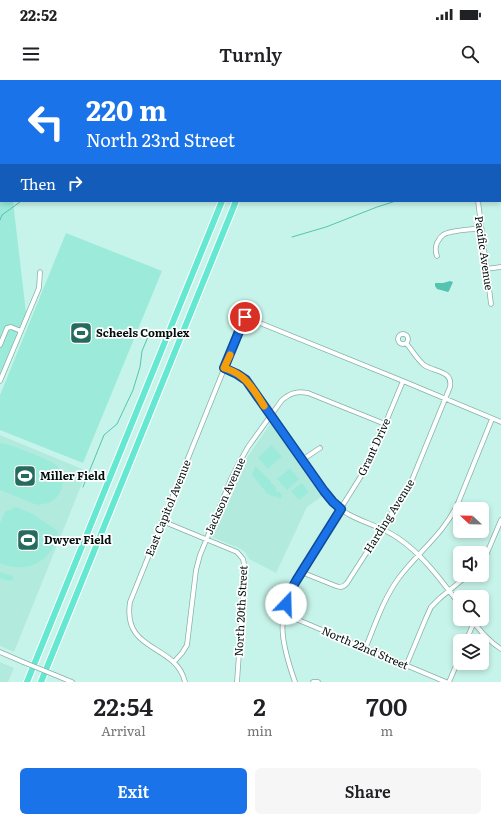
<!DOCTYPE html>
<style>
body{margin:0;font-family:Literata,serif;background:#f6f6f6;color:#202124;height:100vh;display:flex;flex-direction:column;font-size:15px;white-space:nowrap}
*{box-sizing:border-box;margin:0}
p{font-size:13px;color:#757577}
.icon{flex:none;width:22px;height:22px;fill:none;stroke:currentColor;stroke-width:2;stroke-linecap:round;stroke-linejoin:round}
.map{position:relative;height:602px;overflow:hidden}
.drawer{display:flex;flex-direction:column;background:#fff;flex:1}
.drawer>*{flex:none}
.top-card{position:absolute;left:0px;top:0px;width:501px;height:122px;box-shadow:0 2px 6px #0003;background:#1a73e8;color:#fff;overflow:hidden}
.needle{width:26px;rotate:292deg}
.controls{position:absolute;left:453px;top:422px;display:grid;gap:8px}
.controls a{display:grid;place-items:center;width:36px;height:36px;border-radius:6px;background:#fff;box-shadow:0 2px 6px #0003;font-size:20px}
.pin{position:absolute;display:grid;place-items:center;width:34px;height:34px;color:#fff;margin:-17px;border:2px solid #fff;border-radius:50%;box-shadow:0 1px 4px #0007}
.me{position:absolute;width:44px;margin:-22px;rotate:21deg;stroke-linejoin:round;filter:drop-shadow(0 0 3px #0008)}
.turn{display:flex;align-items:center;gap:14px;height:84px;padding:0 20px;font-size:18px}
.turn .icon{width:52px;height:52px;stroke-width:2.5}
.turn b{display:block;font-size:28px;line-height:34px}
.then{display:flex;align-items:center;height:38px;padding:0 20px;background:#0003;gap:8px;font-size:15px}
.eta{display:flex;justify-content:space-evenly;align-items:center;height:68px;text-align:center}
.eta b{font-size:24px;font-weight:600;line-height:28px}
.action{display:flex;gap:8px;margin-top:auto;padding:8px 20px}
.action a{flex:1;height:46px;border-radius:6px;background:#1a73e8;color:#fff;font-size:16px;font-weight:600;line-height:46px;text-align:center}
.action a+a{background:#f6f6f6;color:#202124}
.status{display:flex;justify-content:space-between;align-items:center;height:28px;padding:0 20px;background:#fff;direction:ltr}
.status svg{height:11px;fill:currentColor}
header{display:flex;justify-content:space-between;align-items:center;height:52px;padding:0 20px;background:#fff;font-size:18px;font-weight:600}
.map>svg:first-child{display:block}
</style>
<div class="status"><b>22:52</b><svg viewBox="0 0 49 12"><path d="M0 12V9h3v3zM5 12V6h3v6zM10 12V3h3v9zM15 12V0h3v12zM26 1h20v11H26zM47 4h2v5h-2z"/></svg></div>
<header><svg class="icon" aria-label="menu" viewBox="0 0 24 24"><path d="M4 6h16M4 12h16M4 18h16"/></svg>Turnly<svg class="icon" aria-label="search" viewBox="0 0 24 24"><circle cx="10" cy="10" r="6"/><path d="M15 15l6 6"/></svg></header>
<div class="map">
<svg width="501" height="602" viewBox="0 0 501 602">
<rect width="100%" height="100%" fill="#c7f4ea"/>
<path fill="#b3eade" d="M271 343 322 416 307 427 276 493 249 479 246 473 241 469 212 457 238 396 248 376Z
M0 355 87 391 14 572 0 566Z
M0 582 14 588 8 602H0Z"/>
<path fill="#9cebda" d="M0 0H97L96 1H1V56H0Z
M0 74H1V121H13L26 233 0 295Z
M66 153 162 191 83 383 0 350V315Z
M0 363C8 363 48 379 55 384 56 384 59 388 59 388 67 400 62 417 49 423 45 424 42 424 37 425L0 410Z
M271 365 282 376 268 389 258 378Z
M255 386 270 400 271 403C275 405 275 406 276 411L278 412H280L282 415 281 419 274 416V417L266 413 264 409 261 407V406L252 395Z
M290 388 299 399 287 410 277 399Z
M302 403 309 412 299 420 291 411Z
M16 427 31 433 58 451C54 481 28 495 0 483V443L5 432Z
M0 492 12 496 13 498V501L10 500 9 501 0 498Z"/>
<path fill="#54c4b0" d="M450 201 453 202 449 211 448 212 437 209 435 206V203H443Z"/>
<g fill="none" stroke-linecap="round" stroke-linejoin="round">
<path stroke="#54c4b0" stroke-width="1" d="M413 0 415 1
M245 1 246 0
M361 1V0
M500 45 501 40
M500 111 501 112
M0 140 2 135 20 122V121
M292 157 326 147 377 127 396 121
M83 407 104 355 117 344 133 310 140 287 142 271 148 257"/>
<g stroke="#85b1a7" stroke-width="5.5">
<path id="minor" d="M500 97 501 98
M478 121 491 224
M437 176C435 171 435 168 437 163 439 160 440 157 443 155 450 150 471 150 481 148
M486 189 501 187
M398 259a5 5 0 1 1 10 0a5 5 0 1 1-10 0Z
M0 265 7 248 11 247 21 251
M224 288 240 295 248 303 324 411C331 420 338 428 348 434 364 443 382 447 398 458 423 475 441 500 460 525
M0 301 39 208 40 192
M302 380 320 368
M162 441 237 472 243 479 245 489 237 602
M482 482 487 473 501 440
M301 492 336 506C341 508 344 507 347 503L410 405 414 395 450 307C453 290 434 292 424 285 417 279 412 270 406 263
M284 534 446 602
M471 539C480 550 488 561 501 569
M466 561 474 542
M365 569C375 545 383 520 398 499 417 473 444 454 458 423L492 339
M0 572 23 582
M174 582 182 573 187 565 196 490 200 475 205 463 231 399 239 383 248 367 282 320C290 313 297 311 308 313L385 344
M406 586 426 538 431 527 440 518 468 495
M55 595 72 602
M185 602C176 563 122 573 130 522L245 237 403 301
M295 602C282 565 275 538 295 501L368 385 403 301 501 342
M313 602H318
M449 602 460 576"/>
</g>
<g stroke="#fff" stroke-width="8">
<path id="highway" d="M271 1V0
M285 1 286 0
M27 602 222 121
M41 602 236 121"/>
</g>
<use href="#minor" stroke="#fff" stroke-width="4"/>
<use href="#highway" stroke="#65e8d1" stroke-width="6"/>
<g stroke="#374e4a" stroke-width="2.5">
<path id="rail" d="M500 8H501
M0 69H1"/>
</g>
<use href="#rail" stroke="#fff" stroke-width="1" stroke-dasharray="3" stroke-linecap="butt"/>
<g stroke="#85b1a7" stroke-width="5.5" stroke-linecap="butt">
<path id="minor-bridge" d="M23 582 55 595"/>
</g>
<use href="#minor-bridge" stroke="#fff" stroke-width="4"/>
</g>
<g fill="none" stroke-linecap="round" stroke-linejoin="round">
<g stroke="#114b97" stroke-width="10">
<path id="route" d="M245 237 224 288 237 294 246 300 324 411 333 422 341 429 296 501 289 514 286 524"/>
</g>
<use href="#route" stroke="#1a73e8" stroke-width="7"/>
<path stroke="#f59e0b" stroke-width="7" d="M230 275 224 288C231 290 237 293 242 297 251 304 258 316 264 326"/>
</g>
<defs>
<g id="stadium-square" transform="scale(1.15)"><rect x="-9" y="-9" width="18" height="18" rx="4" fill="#256b5f" stroke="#fff"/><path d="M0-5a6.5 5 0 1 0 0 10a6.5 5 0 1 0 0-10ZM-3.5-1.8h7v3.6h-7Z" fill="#fff"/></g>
</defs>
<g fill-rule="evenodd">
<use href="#stadium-square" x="81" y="253"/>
<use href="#stadium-square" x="25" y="396"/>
<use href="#stadium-square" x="28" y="460"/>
</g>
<g text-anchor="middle" stroke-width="3.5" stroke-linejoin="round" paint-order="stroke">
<g font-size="11" fill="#02110e" stroke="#fff">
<text transform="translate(484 173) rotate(82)" y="4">Pacific Avenue</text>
<text transform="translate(374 367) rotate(-65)" y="4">Grant Drive</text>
<text transform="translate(225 416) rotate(-66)" y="4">Jackson Avenue</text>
<text transform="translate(168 428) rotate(-68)" y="4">East Capitol Avenue</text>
<text transform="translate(389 436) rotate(-58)" y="4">Harding Avenue</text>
<text transform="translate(241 531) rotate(-87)" y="4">North 20th Street</text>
<text transform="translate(365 568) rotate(23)" y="4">North 22nd Street</text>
</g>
<g font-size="11" font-weight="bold" fill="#02110e" stroke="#fff" text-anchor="start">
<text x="96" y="257">Scheels Complex</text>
<text x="40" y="400">Miller Field</text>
<text x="44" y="464">Dwyer Field</text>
</g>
</g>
</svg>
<div class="controls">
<a><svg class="needle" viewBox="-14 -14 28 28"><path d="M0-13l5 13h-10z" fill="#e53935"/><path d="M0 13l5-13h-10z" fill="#757577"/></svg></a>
<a><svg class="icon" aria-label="sound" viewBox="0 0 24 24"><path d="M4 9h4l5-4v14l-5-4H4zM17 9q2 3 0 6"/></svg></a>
<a><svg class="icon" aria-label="search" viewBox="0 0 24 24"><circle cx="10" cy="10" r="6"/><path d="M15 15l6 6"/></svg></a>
<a><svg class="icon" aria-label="layers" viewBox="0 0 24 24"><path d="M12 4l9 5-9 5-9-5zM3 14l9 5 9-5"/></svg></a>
</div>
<div class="pin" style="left:245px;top:237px;background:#d93025"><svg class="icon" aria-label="arrive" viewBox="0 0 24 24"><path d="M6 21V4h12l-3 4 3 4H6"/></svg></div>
<svg class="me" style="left:286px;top:524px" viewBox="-20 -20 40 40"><circle r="19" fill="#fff"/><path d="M0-13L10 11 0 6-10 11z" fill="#1a73e8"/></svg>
<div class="top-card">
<div class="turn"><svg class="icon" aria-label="left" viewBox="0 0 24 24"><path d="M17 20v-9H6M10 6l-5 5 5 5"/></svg><div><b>220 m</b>North 23rd Street</div></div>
<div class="then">Then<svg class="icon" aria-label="right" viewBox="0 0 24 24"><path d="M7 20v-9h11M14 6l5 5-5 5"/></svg></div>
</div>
</div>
<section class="drawer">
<div class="eta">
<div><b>22:54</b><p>Arrival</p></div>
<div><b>2</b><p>min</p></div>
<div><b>700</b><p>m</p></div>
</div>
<div class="action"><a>Exit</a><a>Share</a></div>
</section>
